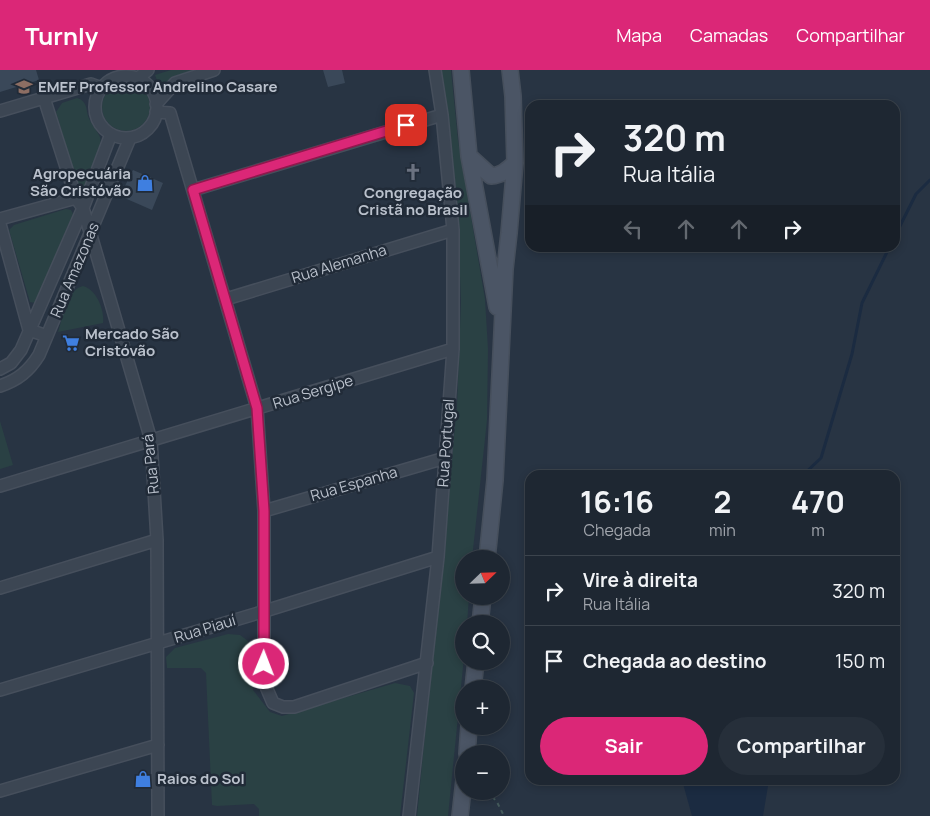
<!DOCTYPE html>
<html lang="pt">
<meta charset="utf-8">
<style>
body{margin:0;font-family:Manrope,sans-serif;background:#262f3a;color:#f1f3f6;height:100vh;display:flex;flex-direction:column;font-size:19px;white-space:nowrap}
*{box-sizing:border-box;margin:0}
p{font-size:16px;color:#a1a5ac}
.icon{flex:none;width:28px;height:28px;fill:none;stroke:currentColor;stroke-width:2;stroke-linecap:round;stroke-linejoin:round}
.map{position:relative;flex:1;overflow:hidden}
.details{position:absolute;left:525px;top:400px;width:375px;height:315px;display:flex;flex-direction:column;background:#1e2732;border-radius:15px;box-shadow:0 2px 8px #0003,0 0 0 1px #3c444d}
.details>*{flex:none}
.top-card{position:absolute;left:525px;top:30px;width:375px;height:152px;border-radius:15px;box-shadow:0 2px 8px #0003,0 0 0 1px #3c444d;background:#1e2732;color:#f1f3f6;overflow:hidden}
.needle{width:32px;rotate:67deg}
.buttons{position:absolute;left:455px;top:480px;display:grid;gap:10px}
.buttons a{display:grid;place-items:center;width:55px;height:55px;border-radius:50%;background:#1e2732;box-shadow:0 2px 8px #0003,0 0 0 1px #3c444d;font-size:25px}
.pin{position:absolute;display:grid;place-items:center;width:42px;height:42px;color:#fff;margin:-21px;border-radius:10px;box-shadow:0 2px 8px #0006}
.me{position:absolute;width:55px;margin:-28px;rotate:1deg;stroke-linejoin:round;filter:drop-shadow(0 0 4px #0008)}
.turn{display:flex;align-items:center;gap:18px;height:105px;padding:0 15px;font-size:22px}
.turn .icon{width:65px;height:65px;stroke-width:2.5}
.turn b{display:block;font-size:35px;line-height:42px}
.lanes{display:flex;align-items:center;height:48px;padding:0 15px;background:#0003;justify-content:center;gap:25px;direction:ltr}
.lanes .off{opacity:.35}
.eta{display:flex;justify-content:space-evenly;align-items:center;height:85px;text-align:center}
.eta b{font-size:30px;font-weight:700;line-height:35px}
.cta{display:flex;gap:10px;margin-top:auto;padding:10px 15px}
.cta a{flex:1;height:58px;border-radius:30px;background:#db2777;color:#fff;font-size:20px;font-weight:700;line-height:58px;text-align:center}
.cta a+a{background:#262f3a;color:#f1f3f6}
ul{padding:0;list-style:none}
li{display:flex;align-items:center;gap:15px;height:70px;padding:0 15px;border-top:1px solid #3c444d}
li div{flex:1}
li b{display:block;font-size:19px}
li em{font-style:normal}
header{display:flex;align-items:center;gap:30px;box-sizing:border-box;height:70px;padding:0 25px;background:#db2777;color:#fff}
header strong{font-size:24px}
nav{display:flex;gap:28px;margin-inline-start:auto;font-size:18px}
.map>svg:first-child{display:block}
</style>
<header>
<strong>Turnly</strong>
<nav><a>Mapa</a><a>Camadas</a><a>Compartilhar</a></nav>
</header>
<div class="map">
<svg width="930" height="746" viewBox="0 0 930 746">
<rect width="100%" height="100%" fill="#283443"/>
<path fill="#2a4144" d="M171 0H194L172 7 161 21 155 5Z
M441 0H451L458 70 485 229 488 279 487 350 472 489H464V526H469L467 554H464V587L448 746H417L457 336 461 232 457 129Z
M102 37a24 24 0 1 1 48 0a24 24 0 1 1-48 0Z
M77 28C87 31 86 38 88 46 91 54 97 60 100 67 103 80 90 103 85 116L80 117 77 113 56 42 62 33Z
M66 139 71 140 73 144 35 233 30 232 9 160 14 155Z
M83 216C96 219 105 240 103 253L58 262C63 248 66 220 83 216Z
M0 351 13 395 0 399Z
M228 564 240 565 248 571 253 620 270 642 282 646 395 613 410 616 414 623 400 746H259V739L254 734 217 736 212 735 206 603 201 598H167L166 587 175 578Z"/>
<path fill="#1b2b41" d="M682 710H769L763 746H692Z"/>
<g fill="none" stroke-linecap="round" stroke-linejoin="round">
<path stroke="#1b2b41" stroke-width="3" d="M895 166 916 124 930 110
M803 405 821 388 852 284 862 233 889 178"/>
</g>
<path fill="#3a4859" d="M0 0H36L39 10 0 22Z
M323 0H342L345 13 328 17Z
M133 100 163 113 152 140 120 126Z"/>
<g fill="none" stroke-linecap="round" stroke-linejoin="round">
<g stroke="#464f5c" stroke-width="14">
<path id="street" d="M95 37a31 31 0 1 1 62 0a31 31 0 1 1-62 0Z
M137 9 148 0
M44 28 76 128 83 138 151 370 157 470 158 746
M156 34 175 13 214 0
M0 41 91 14 102 18
M156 42 170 43 257 338 264 441V612L273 633 283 637H294L427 593
M193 120 442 45
M0 149 76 128
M0 154 29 260 47 266
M226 229 453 160
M0 299 11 293 21 280 83 138 111 64
M0 316C18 310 29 301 39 285L130 68
M0 416 453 279
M264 441 445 388
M0 518 157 470
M0 620 265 541 438 487
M0 721 158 675
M409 746 438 487 453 279V160L442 45 435 0"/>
</g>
<g stroke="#464f5c" stroke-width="18">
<path id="secondary" d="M461 0 469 86 497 237
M469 86 491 106C502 105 507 100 515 93
M487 489 495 410 505 199 509 163 515 93 513 26 510 0
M480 554 483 526
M473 619 476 591
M467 684 469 656
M460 746 464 710"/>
</g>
<path stroke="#445a5b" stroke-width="2" stroke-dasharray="4 4" stroke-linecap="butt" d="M487 721 497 732 504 746"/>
<use href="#street" stroke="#3c4653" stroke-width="11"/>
<use href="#secondary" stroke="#4b5565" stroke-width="15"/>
</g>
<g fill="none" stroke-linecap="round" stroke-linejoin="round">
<g stroke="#8e194d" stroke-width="12">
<path id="route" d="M264 594V441L257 338 193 120 406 55"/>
</g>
<use href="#route" stroke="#db2777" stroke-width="9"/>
</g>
<defs>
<g id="school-bare" transform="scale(1.35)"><path d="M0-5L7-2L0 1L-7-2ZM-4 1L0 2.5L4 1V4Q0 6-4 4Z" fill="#8d6e63" stroke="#212b38" stroke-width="2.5" paint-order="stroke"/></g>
<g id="church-bare" transform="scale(1.35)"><path d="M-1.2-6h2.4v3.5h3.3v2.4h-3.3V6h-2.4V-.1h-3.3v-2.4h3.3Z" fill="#6b7280" stroke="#212b38" stroke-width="2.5" paint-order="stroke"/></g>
<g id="shop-bare" transform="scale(1.35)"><path d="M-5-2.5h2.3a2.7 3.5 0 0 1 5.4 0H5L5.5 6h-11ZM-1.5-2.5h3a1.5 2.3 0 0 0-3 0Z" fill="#3f7fe0" stroke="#212b38" stroke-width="2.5" paint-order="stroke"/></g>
<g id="supermarket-bare" transform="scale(1.35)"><path d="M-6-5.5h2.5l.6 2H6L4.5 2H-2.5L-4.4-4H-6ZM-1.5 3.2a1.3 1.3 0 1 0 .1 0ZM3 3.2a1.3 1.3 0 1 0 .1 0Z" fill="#3f7fe0" stroke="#212b38" stroke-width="2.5" paint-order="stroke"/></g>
</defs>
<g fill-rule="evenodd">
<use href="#school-bare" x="24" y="17"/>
<use href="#church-bare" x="413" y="102"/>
<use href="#shop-bare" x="145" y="113"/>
<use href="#supermarket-bare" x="71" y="273"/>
<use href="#shop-bare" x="143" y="709"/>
</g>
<g text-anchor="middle" stroke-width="5" stroke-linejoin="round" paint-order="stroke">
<g font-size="15" font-weight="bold" fill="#bac1cc" stroke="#212b38" text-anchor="start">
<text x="38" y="22">EMEF Professor Andrelino Casare</text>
<text x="131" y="109" text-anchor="end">Agropecuária<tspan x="131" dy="17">São Cristóvão</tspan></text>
<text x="413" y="128" text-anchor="middle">Congregação<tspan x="413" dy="17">Cristã no Brasil</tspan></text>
<text x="85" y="269">Mercado São<tspan x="85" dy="17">Cristóvão</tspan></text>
<text x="157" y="714">Raios do Sol</text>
</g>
<g font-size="15" fill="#bac1cc" stroke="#212b38">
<text transform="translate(339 194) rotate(-17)" y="5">Rua Alemanha</text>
<text transform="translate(75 200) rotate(-67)" y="5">Rua Amazonas</text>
<text transform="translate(313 322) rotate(-17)" y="5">Rua Sergipe</text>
<text transform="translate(446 373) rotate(-86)" y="5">Rua Portugal</text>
<text transform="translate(151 394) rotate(-96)" y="5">Rua Pará</text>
<text transform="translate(354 414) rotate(-16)" y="5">Rua Espanha</text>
<text transform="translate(205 559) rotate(-17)" y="5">Rua Piauí</text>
</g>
</g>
</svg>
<div class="buttons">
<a><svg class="needle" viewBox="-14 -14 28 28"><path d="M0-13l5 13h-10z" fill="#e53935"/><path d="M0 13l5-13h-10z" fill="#a1a5ac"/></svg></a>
<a><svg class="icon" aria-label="search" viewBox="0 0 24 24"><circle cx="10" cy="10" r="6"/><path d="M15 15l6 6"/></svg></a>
<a>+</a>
<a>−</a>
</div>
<div class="pin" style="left:406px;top:55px;background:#d93025"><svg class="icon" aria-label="arrive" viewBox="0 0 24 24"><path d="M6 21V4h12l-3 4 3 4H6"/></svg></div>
<svg class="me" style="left:264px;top:594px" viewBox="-20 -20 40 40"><circle r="17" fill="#db2777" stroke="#fff" stroke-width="3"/><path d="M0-11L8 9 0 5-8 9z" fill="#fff"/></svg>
<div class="top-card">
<div class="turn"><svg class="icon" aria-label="right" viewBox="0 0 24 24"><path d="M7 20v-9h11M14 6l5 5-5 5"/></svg><div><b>320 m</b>Rua Itália</div></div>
<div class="lanes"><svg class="icon off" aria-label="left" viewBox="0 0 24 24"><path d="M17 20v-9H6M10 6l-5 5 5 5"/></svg><svg class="icon off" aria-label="ahead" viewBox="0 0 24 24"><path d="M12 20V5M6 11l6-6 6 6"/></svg><svg class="icon off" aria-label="ahead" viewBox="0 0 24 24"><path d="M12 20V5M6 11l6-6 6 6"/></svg><svg class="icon" aria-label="right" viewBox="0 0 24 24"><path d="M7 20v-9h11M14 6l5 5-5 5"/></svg></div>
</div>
<section class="details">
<div class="eta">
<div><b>16:16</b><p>Chegada</p></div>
<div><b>2</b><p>min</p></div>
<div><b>470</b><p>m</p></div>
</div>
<ul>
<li><svg class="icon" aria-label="right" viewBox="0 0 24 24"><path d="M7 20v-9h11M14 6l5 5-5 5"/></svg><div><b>Vire à direita</b><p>Rua Itália</p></div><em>320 m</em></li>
<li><svg class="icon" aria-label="arrive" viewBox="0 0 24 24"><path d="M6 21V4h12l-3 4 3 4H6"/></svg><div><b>Chegada ao destino</b></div><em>150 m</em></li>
</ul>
<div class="cta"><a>Sair</a><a>Compartilhar</a></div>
</section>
</div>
